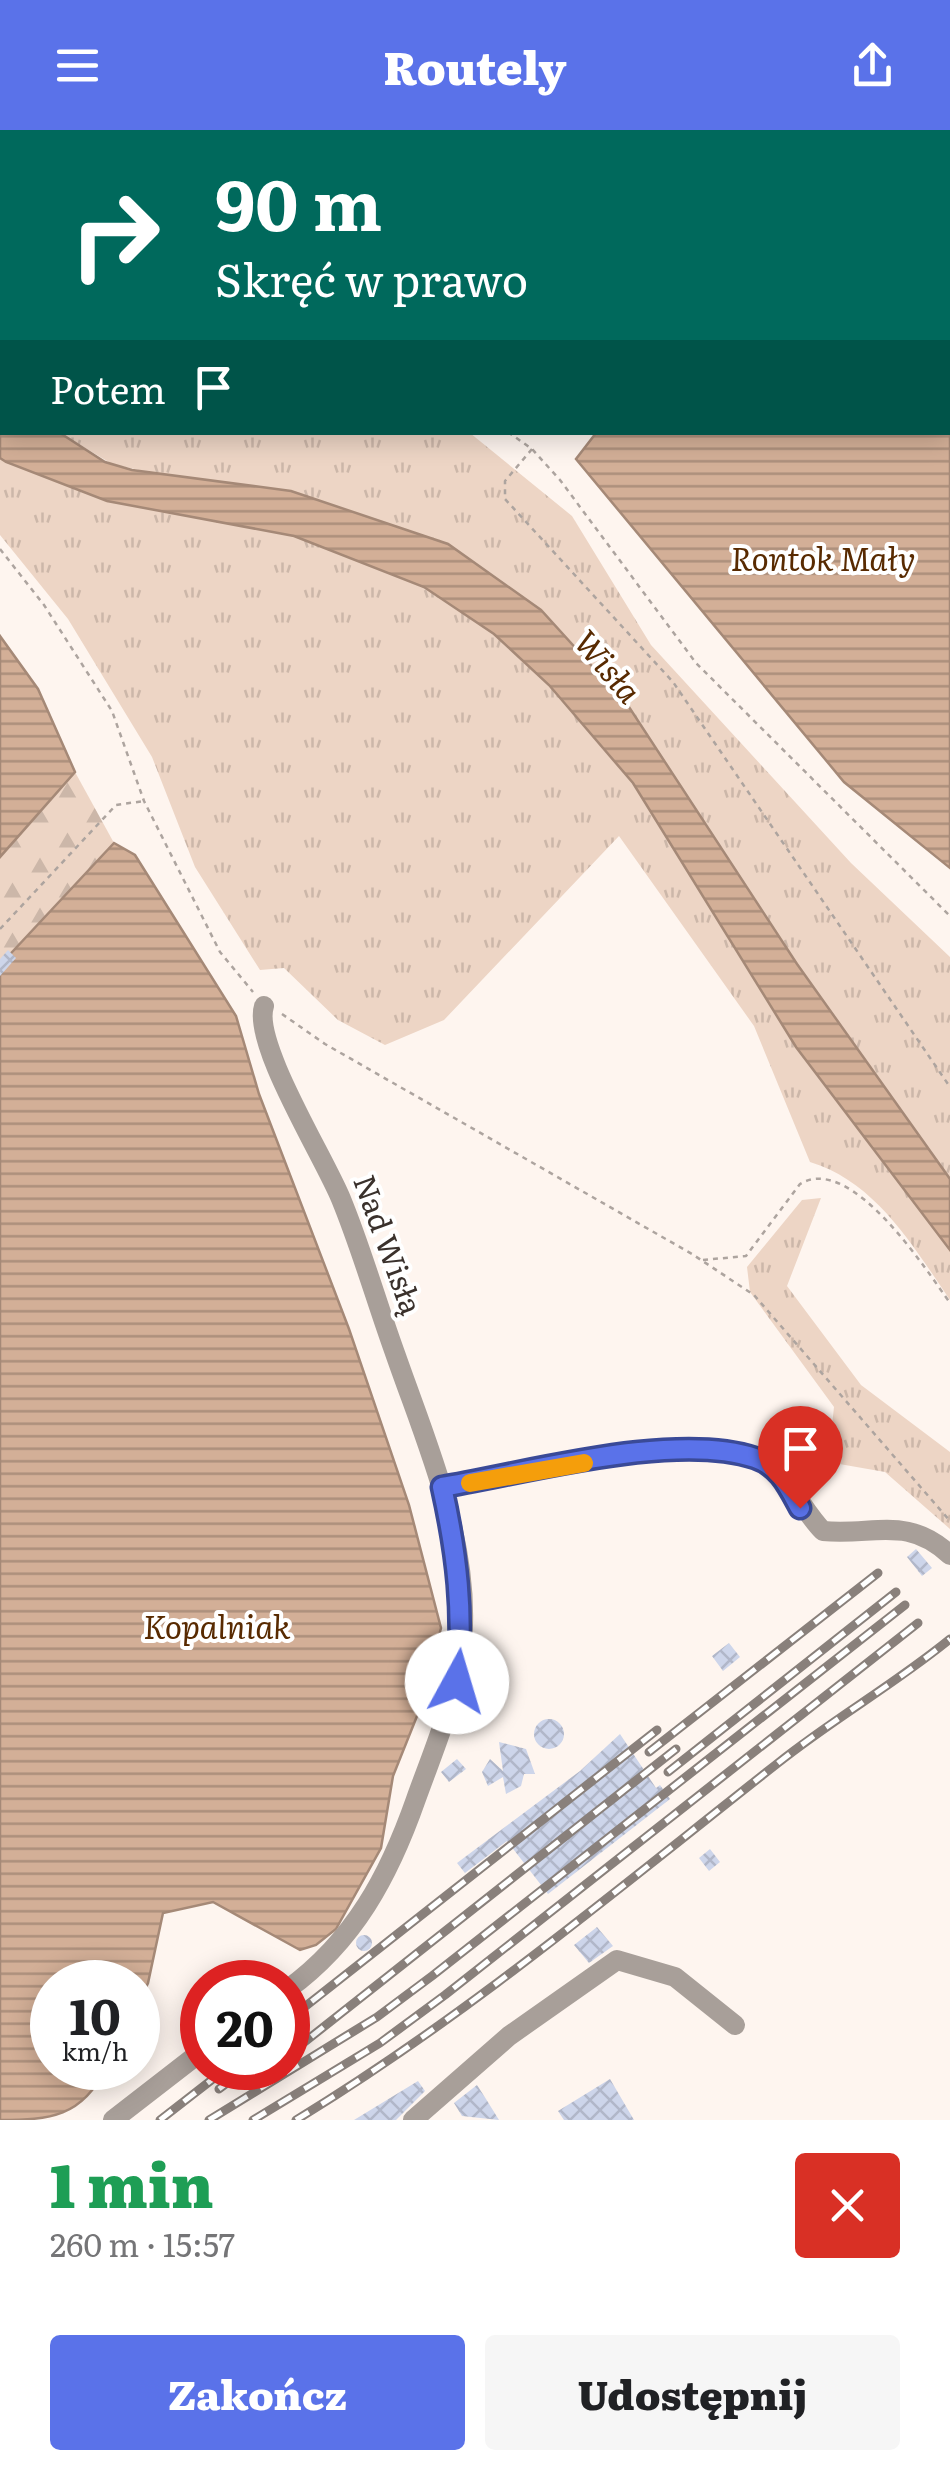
<!DOCTYPE html>
<html lang="pl">
<meta charset="utf-8">
<style>
body{margin:0;font-family:Literata,serif;background:#f6f6f6;color:#202124;height:100vh;display:flex;flex-direction:column;font-size:38px;white-space:nowrap}
*{box-sizing:border-box;margin:0}
p{font-size:32px;color:#757577}
.icon{flex:none;width:55px;height:55px;fill:none;stroke:currentColor;stroke-width:2;stroke-linecap:round;stroke-linejoin:round}
.map{position:relative;height:1990px;overflow:hidden}
.sheet{display:flex;flex-direction:column;background:#fff;flex:1}
.sheet>*{flex:none}
.top-card{position:absolute;left:0px;top:0px;width:950px;height:305px;box-shadow:0 5px 25px #0003;background:#00695c;color:#fff;overflow:hidden}
.speed{position:absolute;left:30px;top:1830px;display:flex;gap:20px;font-size:50px;font-weight:700;text-align:center}
.speed>*{display:grid;place-content:center;width:130px;height:130px;border-radius:50%;background:#fff;box-shadow:0 5px 25px #0003;line-height:1}
.speed small{font-size:25px;font-weight:400}
.speed .limit{border:15px solid #d22;background:#fff;color:#111}
.pin{position:absolute;display:grid;place-items:center;width:85px;height:85px;color:#fff;margin:-102px -42px;border-radius:50% 50% 50% 0;rotate:-45deg;box-shadow:0 0 10px #0007}
.pin .icon{rotate:45deg}
.me{position:absolute;width:110px;margin:-55px;rotate:6deg;stroke-linejoin:round;filter:drop-shadow(0 0 8px #0008)}
.turn{display:flex;align-items:center;gap:35px;height:210px;padding:0 50px;font-size:45px}
.turn .icon{width:130px;height:130px;stroke-width:2.5}
.turn b{display:block;font-size:70px;line-height:85px}
.then{display:flex;align-items:center;height:95px;padding:0 50px;background:#0003;gap:20px;font-size:38px}
.round{display:grid;place-items:center;flex:none;width:105px;height:105px;border-radius:10px;background:#f6f6f6}
.head{display:flex;align-items:center;justify-content:space-between;height:170px;padding:0 50px}
h1{font-size:60px;font-weight:800;line-height:75px;color:#1e9e55}
.action{display:flex;gap:20px;margin-top:auto;padding:20px 50px}
.action a{flex:1;height:115px;border-radius:10px;background:#5a72e9;color:#fff;font-size:40px;font-weight:800;line-height:115px;text-align:center}
.action a+a{background:#f6f6f6;color:#202124}
header{display:flex;justify-content:space-between;align-items:center;height:130px;padding:0 50px;background:#5a72e9;color:#fff;font-size:45px;font-weight:800}
.map>svg:first-child{display:block}
</style>
<header><svg class="icon" aria-label="menu" viewBox="0 0 24 24"><path d="M4 6h16M4 12h16M4 18h16"/></svg>Routely<svg class="icon" aria-label="share" viewBox="0 0 24 24"><path d="M12 15V3M7 8l5-5 5 5M5 13v7h14v-7"/></svg></header>
<div class="map">
<svg width="950" height="1990" viewBox="0 0 950 1990">
<defs>
<pattern id="grass-tufts" width="24" height="20" patternUnits="userSpaceOnUse" patternTransform="scale(2.5)"><rect width="24" height="20" fill="#edd5c5"/><path d="M3 7l-1-3M5 7V3M7 7l1-3M15 17l-1-3M17 17v-4M19 17l1-3" fill="none" stroke="#ccb7a9"/></pattern>
<pattern id="forest-firs" width="22" height="20" patternUnits="userSpaceOnUse" patternTransform="scale(2.5)"><rect width="22" height="20" fill="#edd5c5"/><path d="M5 1l3.5 6h-7zM16 11l3.5 6h-7z" fill="#ccb7a9"/></pattern>
<pattern id="water-rules" width="6" height="5" patternUnits="userSpaceOnUse" patternTransform="scale(2.5)"><rect width="6" height="5" fill="#d3af97"/><path d="M0 2.5h6" fill="none" stroke="#ac8f7b"/></pattern>
<pattern id="building-cross-hatch" width="8" height="8" patternUnits="userSpaceOnUse" patternTransform="scale(2.5)"><rect width="8" height="8" fill="#cdd5ea"/><path d="M0 0l8 8M0 8l8-8" fill="none" stroke="#b1b7c9"/></pattern>
</defs>
<rect width="100%" height="100%" fill="#fef5ef"/>
<path fill="url(#grass-tufts)" d="M66 0H675L676 2H68Z
M0 13 2 16V271L0 269Z
M60 303H470L572 386 651 515 851 733 950 827V1049L797 834 629 577 541 480 448 414 291 361 183 350 112 334Z
M0 328 107 371 294 406 424 457 494 504 549 555 633 653 796 917 950 1120V1170C913 1116 876 1052 810 1032L754 896 619 706 444 890 385 915 338 890 284 838 260 840 195 737 152 627 68 489 0 405Z
M821 1068 787 1156 861 1255 950 1322V1399L885 1342 828 1332 834 1277 750 1162 747 1137 802 1070Z"/>
<path fill="url(#forest-firs)" d="M75 642 114 713 0 835V727Z"/>
<path fill="url(#water-rules)" stroke="#a58977" stroke-width="2.5" d="M795 0H950V738L844 652 576 329 596 303 948 302V2Z
M0 269 2 302 60 303 105 332 132 340 291 361 448 414 541 480 629 577 797 834 950 1049V1120L796 917 633 653 549 555 494 504 424 457 294 406 107 371 6 332 0 328Z
M0 506 38 559 75 642 0 727Z
M114 713 135 725 236 886 259 964 349 1199 409 1375 441 1498 419 1581 393 1646 381 1718 336 1799 316 1815 300 1820 213 1772 163 1783 148 1853 138 1874V1852H52V1938H106C82 1987 50 1990 0 1990V835Z"/>
<path fill="url(#building-cross-hatch)" d="M8 820 16 828 0 846V829Z
M916 1419 932 1438 922 1446 907 1427Z
M729 1513 740 1527 723 1541 712 1526Z
M534 1604a15 15 0 1 1 30 0a15 15 0 1 1-30 0Z
M620 1604 656 1658 660 1655 670 1669 548 1764 507 1711 465 1743 457 1733 580 1641Z
M499 1612 526 1619 535 1644H524L521 1656 506 1664 503 1647 488 1656 482 1642 490 1629 503 1641Z
M457 1629 466 1639 449 1652 441 1642Z
M710 1719 720 1732 709 1741 699 1728Z
M597 1797 613 1816 589 1833 574 1815Z
M356 1813a8 8 0 1 1 16 0a8 8 0 1 1-16 0Z
M610 1949 634 1990H564L558 1981Z
M418 1951 425 1961 396 1990H354Z
M477 1955 486 1969 499 1990 462 1986 454 1973Z"/>
<g fill="none" stroke-linecap="round" stroke-linejoin="round">
<path stroke="#ada49f" stroke-width="2.5" stroke-dasharray="5 5" stroke-linecap="butt" d="M23 0 25 2
M785 0 786 2
M564 2V0
M508 302 532 319 560 350 696 533 950 786
M532 319 505 351V369L673 552 950 957
M0 419 44 475 112 581 144 671 220 822 253 862
M0 799 116 675 144 671
M282 884 325 914 692 1124 754 1165 950 1391
M703 1130 746 1126 800 1054C851 1023 925 1138 950 1173"/>
<path stroke="#a89f99" stroke-width="20" d="M264 876C252 913 324 1027 341 1069 362 1120 377 1174 396 1226 426 1312 466 1402 463 1495 462 1556 436 1613 416 1669 389 1746 354 1811 288 1859
M442 1357C522 1344 683 1300 756 1329 787 1340 800 1378 823 1401 874 1406 907 1385 950 1425
M113 1990 202 1921
M413 1990 509 1906 617 1830 675 1847 735 1895"/>
<g stroke="#89807b" stroke-width="9">
<path id="rail" d="M649 1622 878 1443
M668 1642 896 1462
M288 1890 657 1600
M288 1925 676 1619
M219 1959 247 1938
M160 1990 227 1938
M209 1990 377 1887 432 1846 905 1475
M253 1990 380 1913 445 1865 918 1493
M296 1990C467 1886 620 1757 778 1633 833 1589 895 1554 950 1509"/>
</g>
<use href="#rail" stroke="#fff" stroke-width="5" stroke-dasharray="15" stroke-linecap="butt"/>
</g>
<g fill="none" stroke-linecap="round" stroke-linejoin="round">
<g stroke="#3a4a97" stroke-width="25">
<path id="route" d="M457 1552C464 1484 457 1424 442 1357 526 1343 675 1301 755 1328 779 1336 788 1356 800 1378"/>
</g>
<use href="#route" stroke="#5a72e9" stroke-width="18"/>
<path stroke="#f59e0b" stroke-width="18" d="M470 1353 584 1333"/>
</g>
<g text-anchor="middle" stroke-width="8" stroke-linejoin="round" paint-order="stroke">
<g font-size="30" fill="#3a312c" stroke="#fff">
<text transform="translate(387 1115) rotate(70)" y="10">Nad Wisłą</text>
</g>
<g font-size="32" font-style="italic" fill="#582a01" stroke="#fff">
<text x="823" y="441">Rontok Mały</text>
<text transform="translate(607 537) rotate(50)" y="11">Wisła</text>
<text x="217" y="1509">Kopalniak</text>
</g>
</g>
</svg>
<div class="speed"><div>10<small>km/h</small></div><div class="limit">20</div></div>
<div class="pin" style="left:800px;top:1378px;background:#d93025"><svg class="icon" aria-label="arrive" viewBox="0 0 24 24"><path d="M6 21V4h12l-3 4 3 4H6"/></svg></div>
<svg class="me" style="left:457px;top:1552px" viewBox="-20 -20 40 40"><circle r="19" fill="#fff"/><path d="M0-13L10 11 0 6-10 11z" fill="#5a72e9"/></svg>
<div class="top-card">
<div class="turn"><svg class="icon" aria-label="right" viewBox="0 0 24 24"><path d="M7 20v-9h11M14 6l5 5-5 5"/></svg><div><b>90 m</b>Skręć w prawo</div></div>
<div class="then">Potem<svg class="icon" aria-label="arrive" viewBox="0 0 24 24"><path d="M6 21V4h12l-3 4 3 4H6"/></svg></div>
</div>
</div>
<section class="sheet">
<div class="head"><div><h1>1 min</h1><p>260 m · 15:57</p></div><a class="round" style="background:#d93025;color:#fff"><svg class="icon" aria-label="close" viewBox="0 0 24 24"><path d="M6 6l12 12M18 6L6 18"/></svg></a></div>
<div class="action"><a>Zakończ</a><a>Udostępnij</a></div>
</section>
